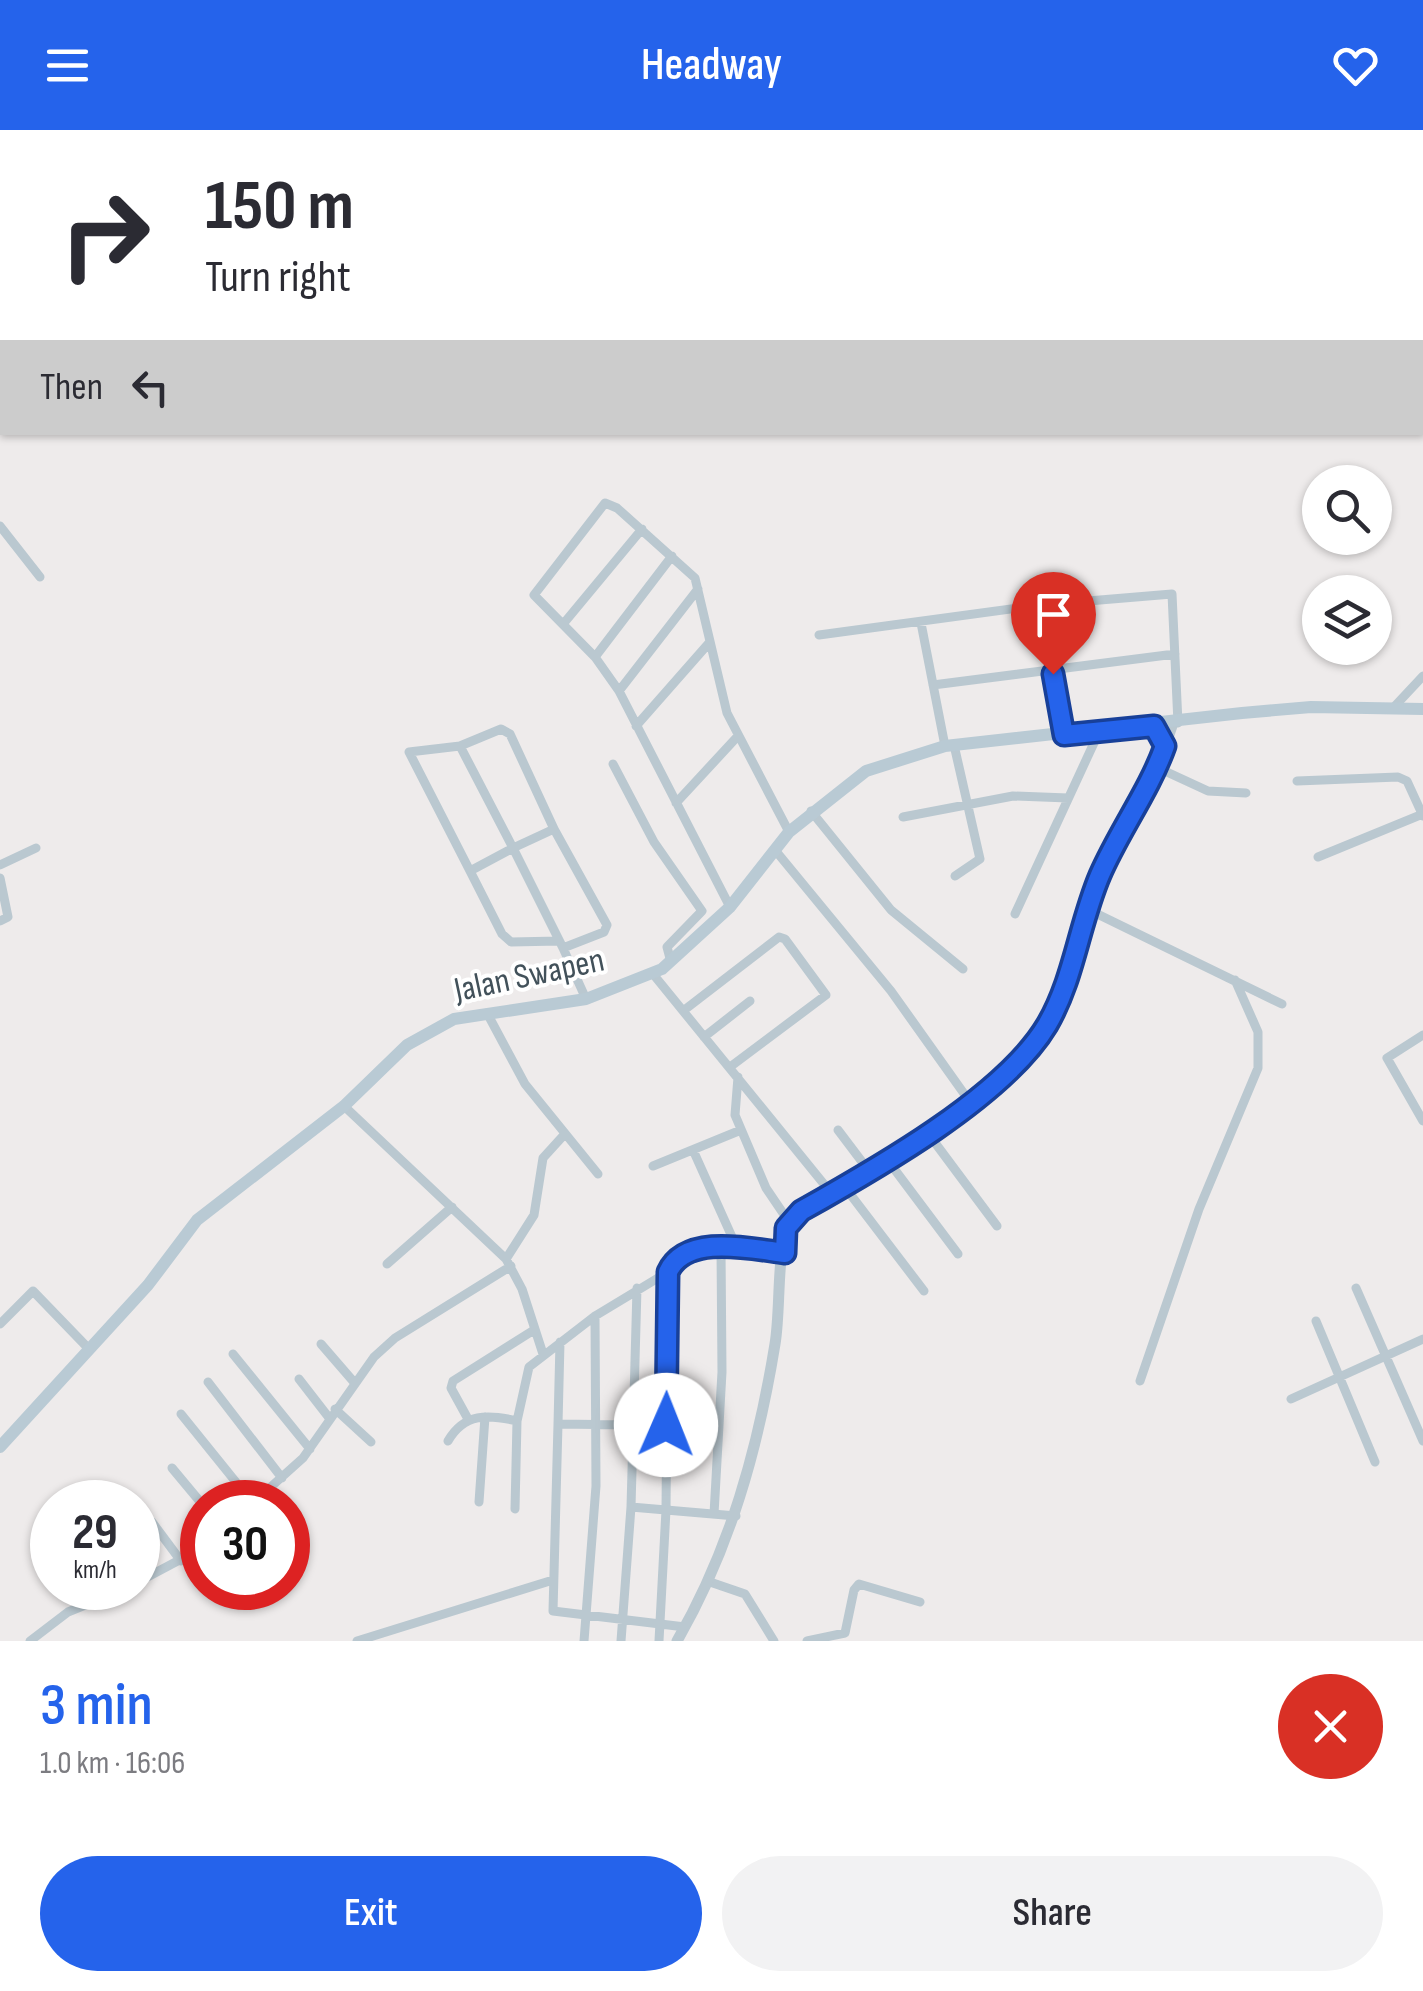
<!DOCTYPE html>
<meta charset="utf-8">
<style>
body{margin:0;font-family:"Sofia Sans Condensed",sans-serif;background:#f2f2f3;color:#2b2b33;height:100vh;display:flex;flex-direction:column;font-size:38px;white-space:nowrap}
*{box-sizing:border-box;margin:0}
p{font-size:32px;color:#7c7c81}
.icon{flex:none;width:55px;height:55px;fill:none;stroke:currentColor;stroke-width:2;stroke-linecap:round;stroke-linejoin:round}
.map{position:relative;height:1511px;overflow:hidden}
.panel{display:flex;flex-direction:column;background:#fff;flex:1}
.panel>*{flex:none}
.hud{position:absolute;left:0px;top:0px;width:1425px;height:305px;box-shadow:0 2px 8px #0004;background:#fff;color:#2b2b33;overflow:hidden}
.buttons{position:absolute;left:1302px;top:335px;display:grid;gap:20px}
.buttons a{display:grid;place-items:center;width:90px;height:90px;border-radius:50%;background:#fff;box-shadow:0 2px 8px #0004;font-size:50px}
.speed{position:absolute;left:30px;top:1350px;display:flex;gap:20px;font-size:50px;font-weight:700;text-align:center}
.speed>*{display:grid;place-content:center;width:130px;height:130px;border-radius:50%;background:#fff;box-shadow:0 2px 8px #0004;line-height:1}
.speed small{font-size:25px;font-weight:400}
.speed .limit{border:15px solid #d22;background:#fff;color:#111}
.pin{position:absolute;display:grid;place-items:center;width:85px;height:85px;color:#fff;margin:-102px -42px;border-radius:50% 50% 50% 0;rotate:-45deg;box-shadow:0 0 10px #0007}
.pin .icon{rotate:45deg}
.me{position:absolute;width:110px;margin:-55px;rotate:1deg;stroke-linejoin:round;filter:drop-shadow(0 0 8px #0008)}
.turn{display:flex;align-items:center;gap:35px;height:210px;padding:0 40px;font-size:45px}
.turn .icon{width:130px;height:130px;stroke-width:2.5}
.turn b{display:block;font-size:70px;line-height:85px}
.then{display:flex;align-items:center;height:95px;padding:0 40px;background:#0003;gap:20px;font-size:38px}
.round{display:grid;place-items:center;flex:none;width:105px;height:105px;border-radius:52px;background:#f2f2f3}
.head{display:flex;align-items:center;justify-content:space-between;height:170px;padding:0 40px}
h1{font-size:60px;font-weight:600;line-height:75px;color:#2563eb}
.button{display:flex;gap:20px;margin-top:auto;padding:20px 40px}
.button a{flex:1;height:115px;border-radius:60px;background:#2563eb;color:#fff;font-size:40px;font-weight:600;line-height:115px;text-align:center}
.button a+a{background:#f2f2f3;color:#2b2b33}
header{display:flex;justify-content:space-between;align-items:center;height:130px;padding:0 40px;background:#2563eb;color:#fff;font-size:45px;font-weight:600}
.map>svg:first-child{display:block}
</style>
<header><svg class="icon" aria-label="menu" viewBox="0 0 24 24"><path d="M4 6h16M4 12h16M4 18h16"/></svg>Headway<svg class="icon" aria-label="heart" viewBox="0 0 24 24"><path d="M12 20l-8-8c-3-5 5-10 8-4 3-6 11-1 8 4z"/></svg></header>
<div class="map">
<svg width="1423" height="1511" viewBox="0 0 1423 1511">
<rect width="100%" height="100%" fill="#eeebeb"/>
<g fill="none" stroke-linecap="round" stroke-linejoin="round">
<path stroke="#bac8d0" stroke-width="9" d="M18 0 23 2
M275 0 277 2
M514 0 515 2
M552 0 553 2
M590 0 591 2
M626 0 627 2
M664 0 665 2
M402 2 411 0
M0 396 40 447
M1040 475 1064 605
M564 493 642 399
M921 493 945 616
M819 505 1040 475 1172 464 1178 593
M595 527 672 426
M933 555 1175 524
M619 561 698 459
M1394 577 1423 546
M636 596 709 513
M954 615 980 729 955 746
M460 616 409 622 470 741
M613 634 654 712 702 781 667 817 671 832
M1156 637 1208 661 1246 663
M1297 651 1398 647 1407 651 1423 686
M676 673 737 607
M811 681 891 780 963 839
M903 687 1013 666 1068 668
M554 699 513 718 563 818 604 802 607 795 554 699 510 604 501 599 460 616 513 718 470 741 502 804 511 812 559 811
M775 720 891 861 970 972
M1318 727 1423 684
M0 735 36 718
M0 748 8 787 0 791
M730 777 619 561 595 527 534 465 605 373 617 378 695 448 727 583 789 702
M1087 779 1282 874
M1015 784 1099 602
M563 818 586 869
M653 844 832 1064
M683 881 779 807 785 809 826 865 730 937
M487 883 525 954 598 1044
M1423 905 1387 928 1423 991
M704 907 750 871
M738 947 735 985 766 1058 789 1092
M344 976 506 1129 522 1159 543 1224
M838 1000 869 1041
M927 1002 997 1096
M693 1020 737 1118
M886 1028 958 1124
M653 1036 741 1000
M844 1056 924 1161
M506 1129 534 1085 543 1028 563 1006
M387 1134 452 1077
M1356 1158 1423 1311
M1316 1191 1375 1332
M0 1194 33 1161 89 1219
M560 1212 558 1294 634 1295
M321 1214 353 1251
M233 1224 310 1319
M299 1249 330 1289
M1140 1251 1199 1079 1258 938V902L1235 850
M208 1252 282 1348
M1291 1269 1423 1209
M335 1279 371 1312
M181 1284 252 1372
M468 1289 451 1258 453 1251 534 1200
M558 1294 553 1481 685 1497
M448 1311C464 1283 488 1284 517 1291L529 1237 595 1186 668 1142 675 1131 687 1124 721 1118 785 1123
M172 1338 202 1374
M254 1372 303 1328 374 1227 395 1208 511 1136
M479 1372 485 1287
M631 1377 736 1386
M515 1379 517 1291
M714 1384 722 1242 721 1118
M152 1392 181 1431
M138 1452 202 1418
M710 1452 745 1464 774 1511
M30 1511 68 1482 127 1458
M357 1511 553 1450
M584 1511 596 1356 595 1186
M621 1511 631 1377 637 1158
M659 1511 666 1380 668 1142
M807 1511 845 1503 854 1460 859 1454 920 1472"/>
<path stroke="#bac8d0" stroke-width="11" d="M0 9 2 6
M677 1511C730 1419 758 1319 775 1214 781 1178 776 1124 789 1092L980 966 1032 918 1061 867 1100 745 1161 628 1173 593"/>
<path stroke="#b9cad4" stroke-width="12" d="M0 1317 148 1155 197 1090 344 976 407 915 454 889 586 869 662 839 730 777 789 702 866 641 945 616 1242 583 1311 577 1423 579"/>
</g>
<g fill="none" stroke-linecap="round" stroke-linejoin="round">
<g stroke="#184099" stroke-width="25">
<path id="route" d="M666 1295 668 1142C686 1103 752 1119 785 1123L786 1098 801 1081C874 1040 1004 967 1047 895 1074 849 1079 794 1100 745 1119 701 1149 661 1165 616L1154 596 1064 605 1053 544"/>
</g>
<use href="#route" stroke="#2563eb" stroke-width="18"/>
</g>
<g text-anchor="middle" stroke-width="8" stroke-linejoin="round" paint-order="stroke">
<g font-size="35" fill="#42515a" stroke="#fff">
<text transform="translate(529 844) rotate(-12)" y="12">Jalan Swapen</text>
</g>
</g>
</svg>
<div class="buttons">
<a><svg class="icon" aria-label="search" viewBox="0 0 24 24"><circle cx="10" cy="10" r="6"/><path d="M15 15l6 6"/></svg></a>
<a><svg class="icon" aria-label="layers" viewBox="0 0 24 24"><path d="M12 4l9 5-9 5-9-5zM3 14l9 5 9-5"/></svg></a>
</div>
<div class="speed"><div>29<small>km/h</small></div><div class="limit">30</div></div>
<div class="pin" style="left:1053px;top:544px;background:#d93025"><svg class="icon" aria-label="arrive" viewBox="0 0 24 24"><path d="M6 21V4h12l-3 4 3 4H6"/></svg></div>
<svg class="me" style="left:666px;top:1295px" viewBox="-20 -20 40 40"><circle r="19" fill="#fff"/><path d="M0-13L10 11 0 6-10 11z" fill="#2563eb"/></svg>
<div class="hud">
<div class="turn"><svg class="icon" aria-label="right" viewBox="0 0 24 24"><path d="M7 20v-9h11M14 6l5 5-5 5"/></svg><div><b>150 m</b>Turn right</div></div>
<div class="then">Then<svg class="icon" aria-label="left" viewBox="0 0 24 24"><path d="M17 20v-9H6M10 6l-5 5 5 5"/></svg></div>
</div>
</div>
<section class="panel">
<div class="head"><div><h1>3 min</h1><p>1.0 km · 16:06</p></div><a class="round" style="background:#d93025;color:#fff"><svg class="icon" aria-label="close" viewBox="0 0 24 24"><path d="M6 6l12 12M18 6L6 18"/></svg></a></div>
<div class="button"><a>Exit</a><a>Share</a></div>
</section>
